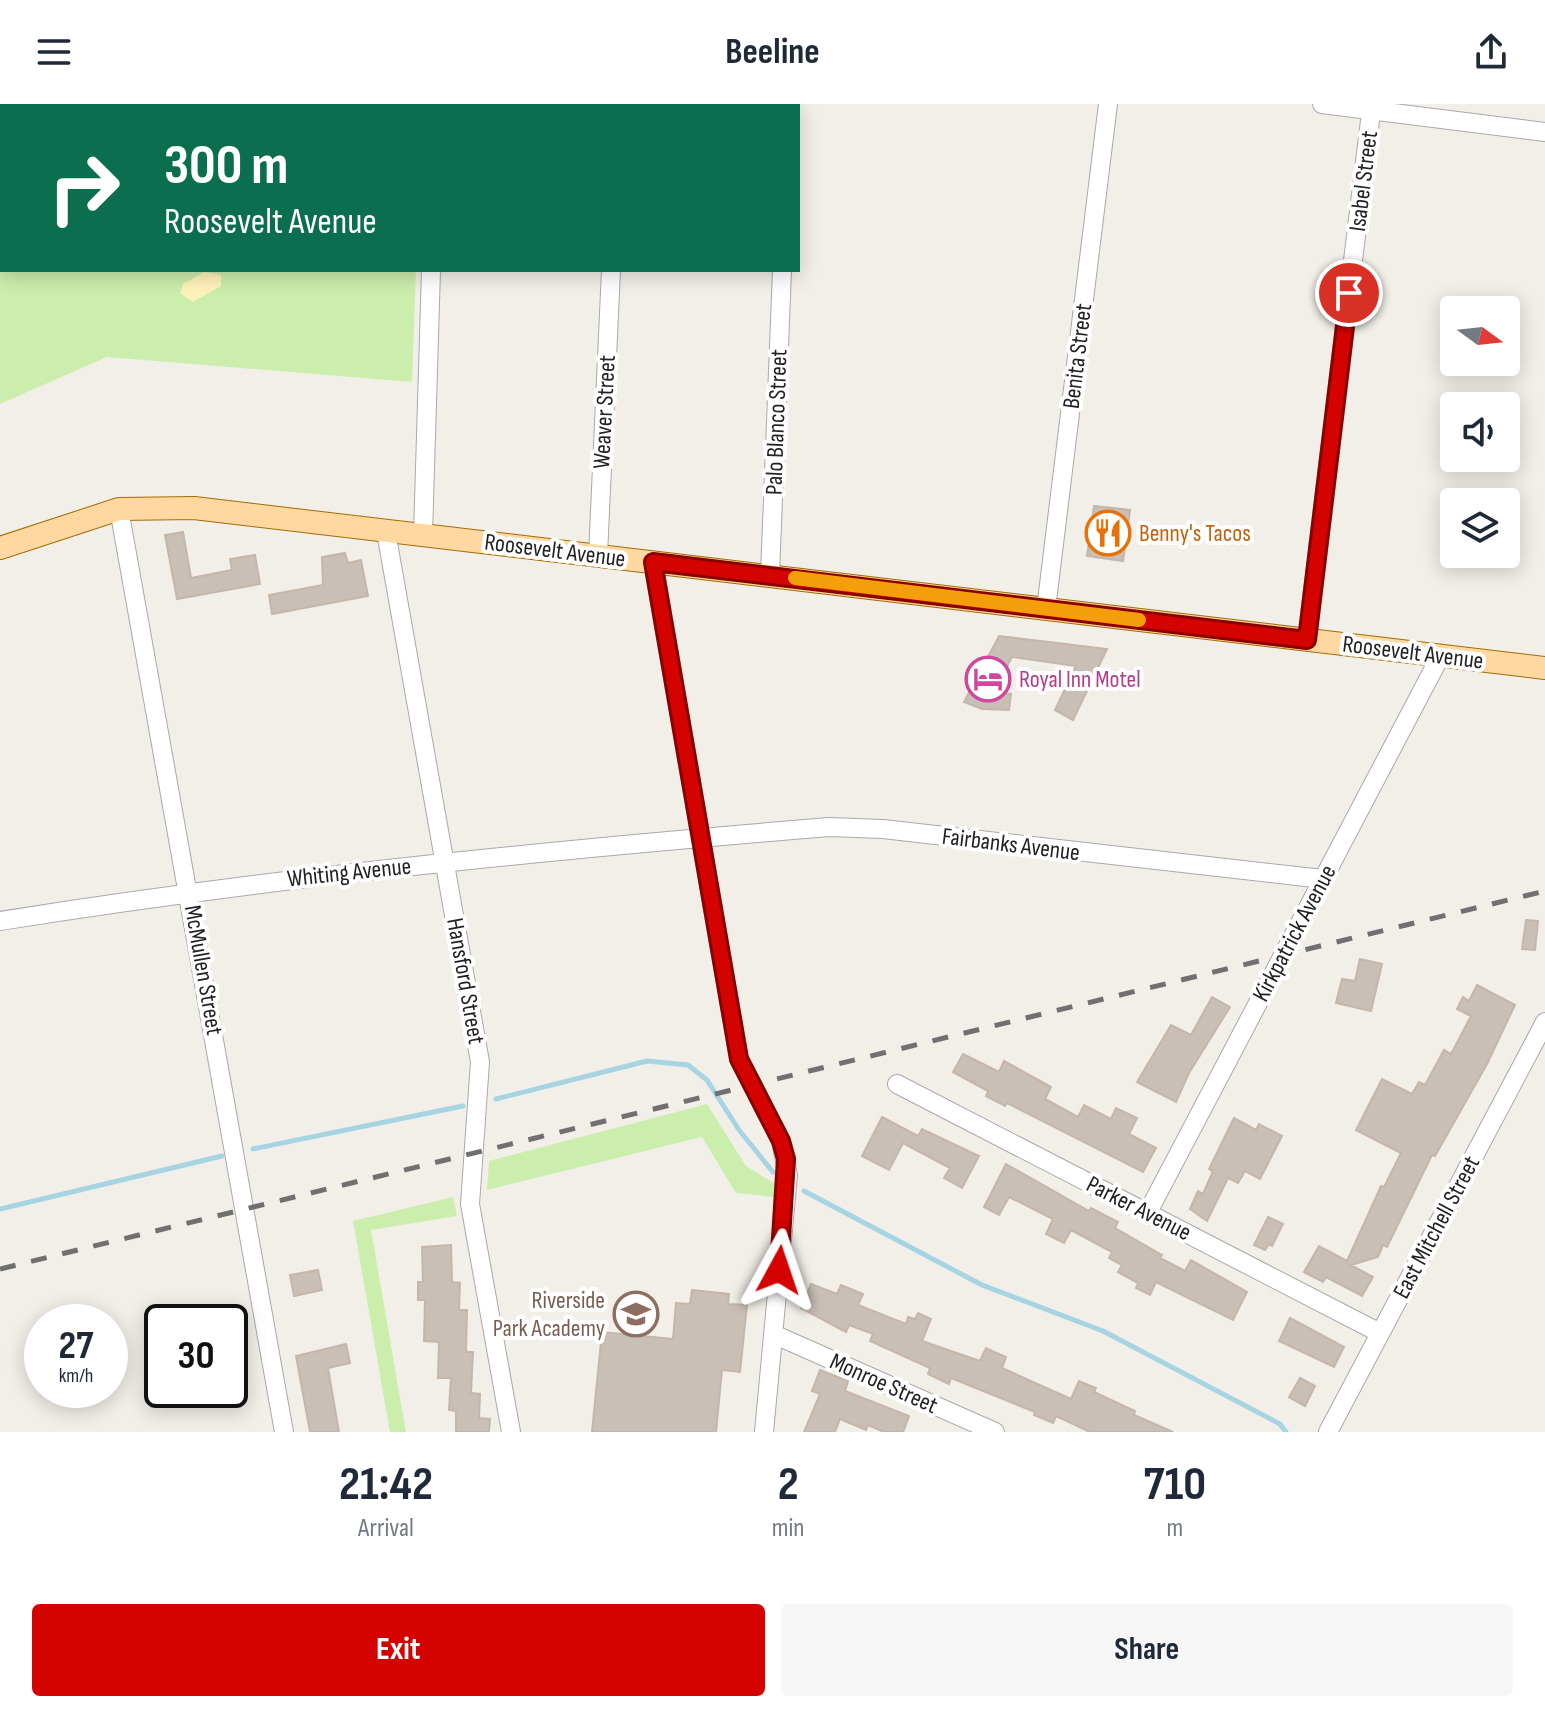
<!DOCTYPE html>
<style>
body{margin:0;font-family:"Sofia Sans Condensed",sans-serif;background:#f6f6f7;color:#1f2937;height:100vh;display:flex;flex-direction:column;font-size:30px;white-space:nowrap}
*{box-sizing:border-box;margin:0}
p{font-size:26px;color:#747a83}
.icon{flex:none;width:44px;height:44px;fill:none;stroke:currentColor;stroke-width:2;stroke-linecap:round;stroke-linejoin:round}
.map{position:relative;height:1328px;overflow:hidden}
.details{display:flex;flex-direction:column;background:#fff;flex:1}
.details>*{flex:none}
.top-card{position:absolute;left:0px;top:0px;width:800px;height:168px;box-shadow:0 4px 20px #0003;background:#0b6e4f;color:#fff;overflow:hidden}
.needle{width:52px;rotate:105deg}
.fabs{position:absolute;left:1440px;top:192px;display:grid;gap:16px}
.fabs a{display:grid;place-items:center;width:80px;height:80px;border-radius:8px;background:#fff;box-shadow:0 4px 20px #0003;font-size:40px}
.speed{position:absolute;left:24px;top:1200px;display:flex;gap:16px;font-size:40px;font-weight:700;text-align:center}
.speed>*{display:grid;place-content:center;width:104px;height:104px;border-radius:50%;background:#fff;box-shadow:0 4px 20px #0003;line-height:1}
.speed small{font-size:20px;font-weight:400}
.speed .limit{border:4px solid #111;border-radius:12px;background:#fff;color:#111}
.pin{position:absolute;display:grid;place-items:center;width:68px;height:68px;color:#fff;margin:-34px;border:4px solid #fff;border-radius:50%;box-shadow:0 2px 8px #0007}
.me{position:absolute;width:88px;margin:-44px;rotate:5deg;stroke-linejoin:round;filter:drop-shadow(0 0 6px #0008)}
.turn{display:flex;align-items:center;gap:28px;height:168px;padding:0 32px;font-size:36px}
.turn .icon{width:104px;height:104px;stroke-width:2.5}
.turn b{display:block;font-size:56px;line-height:68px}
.eta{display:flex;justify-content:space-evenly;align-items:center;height:136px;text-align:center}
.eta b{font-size:48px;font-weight:700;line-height:56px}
.primary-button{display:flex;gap:16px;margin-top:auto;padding:16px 32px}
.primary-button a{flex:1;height:92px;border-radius:8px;background:#d40300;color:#fff;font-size:32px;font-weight:700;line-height:92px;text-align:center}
.primary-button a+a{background:#f6f6f7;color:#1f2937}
header{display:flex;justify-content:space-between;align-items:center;height:104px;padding:0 32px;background:#fff;font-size:36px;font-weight:700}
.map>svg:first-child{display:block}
</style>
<header><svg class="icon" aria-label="menu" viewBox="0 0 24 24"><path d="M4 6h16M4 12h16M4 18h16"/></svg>Beeline<svg class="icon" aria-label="share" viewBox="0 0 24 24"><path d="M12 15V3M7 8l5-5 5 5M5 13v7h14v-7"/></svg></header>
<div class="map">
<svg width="1545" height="1328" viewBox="0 0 1545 1328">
<rect width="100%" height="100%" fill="#f2efe9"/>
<path fill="#cceead" d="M0 0H423L2 2V166H416L412 278 107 253 0 300Z
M707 1000 746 1062 775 1080V1093L736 1089 702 1033 487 1086 489 1057Z
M453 1093 457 1112 371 1126 406 1328H390L353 1117Z"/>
<path fill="#fff2ba" d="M204 168 221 171V182L193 198 180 189 183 180Z"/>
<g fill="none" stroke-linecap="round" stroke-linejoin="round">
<path stroke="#a7d4e2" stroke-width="5" d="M496 995 647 957 688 961 707 976 739 1026 773 1068
M253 1045 463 1002
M804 1087 982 1181 1103 1227 1280 1320 1286 1328
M0 1105 222 1052"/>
</g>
<path fill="#c8bfb7" stroke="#c5b6aa" stroke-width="2" d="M1094 402 1130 406 1123 457 1087 452Z
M183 428 191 474 232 466 230 455 255 451 260 480 177 495 165 431Z
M345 449 348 459 361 456 368 492 272 510 269 491 323 481 322 453Z
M999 532 1107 545 1073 616 1055 606 1076 562 1012 553 993 588 1011 590 1009 606 982 605 964 598Z
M1526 816 1538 817 1535 846 1522 845Z
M1360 855 1382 860 1371 907 1336 899 1342 875 1355 877Z
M1477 881 1515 901 1487 960 1435 1052 1432 1051 1387 1143 1383 1141 1378 1153 1351 1161 1373 1173 1362 1192 1326 1173 1323 1178 1304 1168 1319 1142 1347 1157 1381 1082 1384 1083 1401 1049 1356 1026 1382 975 1412 990 1419 978 1425 981 1444 946 1451 950 1471 912 1457 905 1463 893 1469 897Z
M1212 893 1230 903 1189 969 1176 998 1137 978 1171 921 1191 931Z
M963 950 999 968 1004 957 1051 983 1045 995 1078 1013 1084 1001 1111 1015 1116 1004 1137 1014 1129 1030 1156 1044 1143 1068 1007 999 1005 1002 986 992 988 987 953 968Z
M882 1013 918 1032 922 1025 979 1052 962 1084 944 1074 950 1064 903 1039 889 1066 862 1052Z
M1234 1014 1256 1026 1259 1020 1282 1032 1260 1075 1245 1067 1238 1079 1228 1074 1207 1117 1190 1105 1198 1087 1203 1090 1213 1067 1209 1065Z
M1006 1060 1089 1107 1091 1104 1118 1118 1115 1124 1162 1151 1160 1154 1185 1167 1191 1156 1247 1188 1233 1216 1156 1178 1150 1191 1136 1184 1138 1179 1118 1168 1122 1161 1109 1154 1112 1148 1071 1126 1064 1139 1046 1130 1053 1115 1009 1093 999 1111 984 1103Z
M1268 1113 1283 1120 1272 1142 1269 1140 1265 1146 1254 1141Z
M451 1141 452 1178 460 1179 459 1206H467L466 1248H473L471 1289 480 1290 479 1314 490 1315 489 1328H456V1307L449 1306 451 1274H438L439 1238 424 1237 425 1196H418V1178H423L422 1143Z
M318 1166 322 1186 294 1192 290 1171Z
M811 1180 837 1190 841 1181 863 1190 858 1201 906 1220 908 1213 915 1215 918 1209 931 1215 922 1237 980 1257 986 1244 1006 1253 1002 1264 1071 1295 1079 1277 1096 1284 1094 1288 1135 1307 1134 1311 1173 1328H1090L1056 1312 1053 1319 1034 1311 1035 1308 951 1274 949 1280 928 1270 930 1264 870 1237 873 1230 849 1221 846 1228 801 1204Z
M692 1186 729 1190 728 1200 747 1201 740 1268 722 1266 716 1328H592L602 1228 673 1235 676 1199 690 1200Z
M1290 1214 1344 1243 1334 1263 1279 1237Z
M346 1240 350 1259 328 1264 339 1328H310L296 1252Z
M820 1266 848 1277 845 1287 909 1312 903 1328H884L868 1321 866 1326 840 1315 835 1328H804L820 1290 812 1287Z
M1300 1274 1315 1282 1305 1302 1289 1293Z"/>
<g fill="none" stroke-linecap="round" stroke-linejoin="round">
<g stroke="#a9a9a9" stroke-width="20">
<path id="minor" d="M1322 0 1545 28
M438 2V0
M618 2V0
M789 2V0
M119 405 284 1328
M386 428 480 958 470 1100 511 1328
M423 431 431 166
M598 451 611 166
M653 458 739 955 781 1037 788 1072 764 1328
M770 471 782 166
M1046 505 1108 0
M1307 536 1372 0
M0 817C275 773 551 746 829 723L883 725 1323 775
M897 980 1380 1229
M1148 1108 1441 551
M773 1230 995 1328
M1328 1328 1545 918"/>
</g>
<g stroke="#a06d00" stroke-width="24">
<path id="major" d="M0 444 119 405 194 404 1545 564"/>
</g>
<use href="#minor" stroke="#fff" stroke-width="18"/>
<use href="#major" stroke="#ffd8a1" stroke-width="22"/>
<path stroke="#707070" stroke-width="5" stroke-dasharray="16 16" stroke-linecap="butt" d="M0 1165 1545 787"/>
</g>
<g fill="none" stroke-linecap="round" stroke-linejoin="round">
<g stroke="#8a0200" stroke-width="20">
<path id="route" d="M779 1166 786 1055 781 1037 739 955 653 458 1307 536 1349 189"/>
</g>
<use href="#route" stroke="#d40300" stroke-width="14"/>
<path stroke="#f59e0b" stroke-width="14" d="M795 474 1139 516"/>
</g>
<defs>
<g id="restaurant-ring" transform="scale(2.3)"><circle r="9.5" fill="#fff" stroke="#e8710a" stroke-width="1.5"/><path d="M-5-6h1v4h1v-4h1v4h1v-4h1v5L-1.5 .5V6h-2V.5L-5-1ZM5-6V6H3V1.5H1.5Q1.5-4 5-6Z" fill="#e8710a"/></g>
<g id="hotel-ring" transform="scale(2.3)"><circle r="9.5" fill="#fff" stroke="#d1479c" stroke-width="1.5"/><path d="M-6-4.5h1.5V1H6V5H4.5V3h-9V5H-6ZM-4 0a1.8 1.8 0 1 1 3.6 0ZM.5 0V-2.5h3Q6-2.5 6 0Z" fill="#d1479c"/></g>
<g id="school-ring" transform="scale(2.3)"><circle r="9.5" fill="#fff" stroke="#8d6e63" stroke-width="1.5"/><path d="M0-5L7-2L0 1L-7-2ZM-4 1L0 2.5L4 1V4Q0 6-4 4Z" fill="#8d6e63"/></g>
</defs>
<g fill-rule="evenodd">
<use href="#restaurant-ring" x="1108" y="429"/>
<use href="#hotel-ring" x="988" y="575"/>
<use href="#school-ring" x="636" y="1210"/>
</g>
<g text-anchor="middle" stroke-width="8" stroke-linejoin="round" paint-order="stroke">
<g font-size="24" fill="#222" stroke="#fff">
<text transform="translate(1363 77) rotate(-83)" y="8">Isabel Street</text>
<text transform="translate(1077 252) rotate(-83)" y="8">Benita Street</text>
<text transform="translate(604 308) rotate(-87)" y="8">Weaver Street</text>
<text transform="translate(776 318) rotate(-88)" y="8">Palo Blanco Street</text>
<text transform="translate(555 446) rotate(7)" y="8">Roosevelt Avenue</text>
<text transform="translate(1413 548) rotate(7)" y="8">Roosevelt Avenue</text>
<text transform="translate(1011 740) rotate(7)" y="8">Fairbanks Avenue</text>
<text transform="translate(349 768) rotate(-6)" y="8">Whiting Avenue</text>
<text transform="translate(1294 829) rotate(-62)" y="8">Kirkpatrick Avenue</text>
<text transform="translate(204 866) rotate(80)" y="8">McMullen Street</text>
<text transform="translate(466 877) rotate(80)" y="8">Hansford Street</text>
<text transform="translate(1139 1104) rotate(27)" y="8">Parker Avenue</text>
<text transform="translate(1436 1123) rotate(-62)" y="8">East Mitchell Street</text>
<text transform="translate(884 1279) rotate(24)" y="8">Monroe Street</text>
</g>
<g font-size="24" fill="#c56008" stroke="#fff" text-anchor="start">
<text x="1139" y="437">Benny's Tacos</text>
</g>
<g font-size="24" fill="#b23c85" stroke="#fff" text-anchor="start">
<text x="1019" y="583">Royal Inn Motel</text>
</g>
<g font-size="24" fill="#785e54" stroke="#fff" text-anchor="end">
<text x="605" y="1204">Riverside<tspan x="605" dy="28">Park Academy</tspan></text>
</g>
</g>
</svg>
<div class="fabs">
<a><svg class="needle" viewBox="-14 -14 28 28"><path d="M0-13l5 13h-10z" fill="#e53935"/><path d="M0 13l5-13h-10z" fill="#747a83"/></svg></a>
<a><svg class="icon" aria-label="sound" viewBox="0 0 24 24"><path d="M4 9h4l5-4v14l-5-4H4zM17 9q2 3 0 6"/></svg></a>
<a><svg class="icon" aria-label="layers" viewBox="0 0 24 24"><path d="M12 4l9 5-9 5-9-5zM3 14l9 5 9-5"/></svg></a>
</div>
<div class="speed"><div>27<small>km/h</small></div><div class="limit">30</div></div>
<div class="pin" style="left:1349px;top:189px;background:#d93025"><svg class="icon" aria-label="arrive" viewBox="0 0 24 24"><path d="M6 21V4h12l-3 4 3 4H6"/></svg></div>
<svg class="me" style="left:779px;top:1166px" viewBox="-20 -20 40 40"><path d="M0-17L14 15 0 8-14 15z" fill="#d40300" stroke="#fff" stroke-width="4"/></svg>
<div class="top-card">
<div class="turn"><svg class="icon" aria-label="right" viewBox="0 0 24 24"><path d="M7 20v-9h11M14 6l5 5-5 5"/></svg><div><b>300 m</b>Roosevelt Avenue</div></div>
</div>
</div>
<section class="details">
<div class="eta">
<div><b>21:42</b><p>Arrival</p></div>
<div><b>2</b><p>min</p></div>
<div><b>710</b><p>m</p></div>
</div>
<div class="primary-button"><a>Exit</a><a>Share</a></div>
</section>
